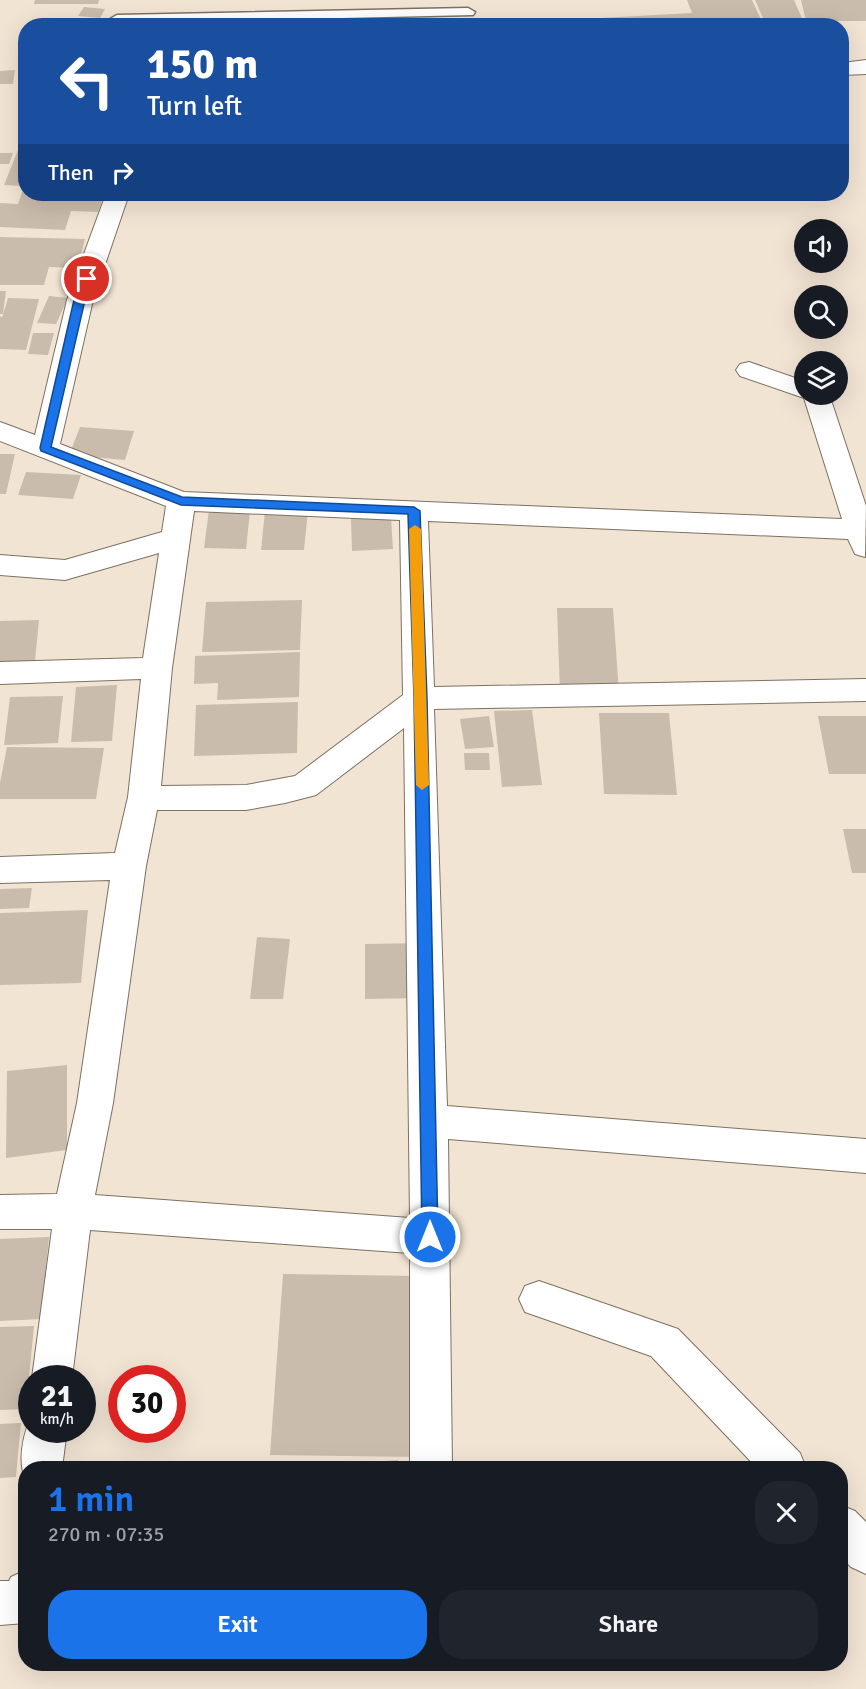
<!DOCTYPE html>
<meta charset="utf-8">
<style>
body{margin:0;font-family:Signika,sans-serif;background:#20242c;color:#f1f3f6;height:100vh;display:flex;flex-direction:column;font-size:22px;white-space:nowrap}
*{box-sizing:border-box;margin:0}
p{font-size:20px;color:#9ea1a6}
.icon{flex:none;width:33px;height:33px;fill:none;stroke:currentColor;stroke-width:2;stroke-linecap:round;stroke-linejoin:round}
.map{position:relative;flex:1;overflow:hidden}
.side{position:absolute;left:18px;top:1461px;width:830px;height:210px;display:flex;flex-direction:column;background:#171b24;border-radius:24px;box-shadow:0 6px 24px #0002}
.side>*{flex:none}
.top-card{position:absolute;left:18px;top:18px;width:831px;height:183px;border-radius:24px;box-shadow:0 6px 24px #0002;background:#1a4fa0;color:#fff;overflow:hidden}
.fabs{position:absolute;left:794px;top:219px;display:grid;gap:12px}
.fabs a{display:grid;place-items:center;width:54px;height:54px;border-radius:50%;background:#171b24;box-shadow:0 6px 24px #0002;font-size:30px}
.speed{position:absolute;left:18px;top:1365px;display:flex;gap:12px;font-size:30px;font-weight:700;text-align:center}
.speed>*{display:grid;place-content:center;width:78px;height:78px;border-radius:50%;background:#171b24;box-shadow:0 6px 24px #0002;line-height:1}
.speed small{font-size:15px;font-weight:400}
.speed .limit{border:9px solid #d22;background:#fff;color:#111}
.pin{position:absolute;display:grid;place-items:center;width:51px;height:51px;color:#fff;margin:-26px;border:3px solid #fff;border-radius:50%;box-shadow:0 2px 6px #0007}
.me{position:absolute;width:66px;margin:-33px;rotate:0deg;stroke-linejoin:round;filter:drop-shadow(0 0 4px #0008)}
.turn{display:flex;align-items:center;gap:21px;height:126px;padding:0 30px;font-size:27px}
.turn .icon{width:78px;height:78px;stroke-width:2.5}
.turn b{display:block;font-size:42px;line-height:51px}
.then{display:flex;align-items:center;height:57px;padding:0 30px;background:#0003;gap:12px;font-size:22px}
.round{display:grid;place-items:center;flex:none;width:63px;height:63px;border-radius:24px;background:#20242c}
.overview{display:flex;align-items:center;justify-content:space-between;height:102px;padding:0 30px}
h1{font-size:36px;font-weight:600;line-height:45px;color:#1a73e8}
.button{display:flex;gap:12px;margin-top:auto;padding:12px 30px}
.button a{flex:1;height:69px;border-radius:24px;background:#1a73e8;color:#fff;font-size:24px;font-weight:600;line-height:69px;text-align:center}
.button a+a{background:#20242c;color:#f1f3f6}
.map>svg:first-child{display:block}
</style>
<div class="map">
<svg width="866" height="1689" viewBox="0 0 866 1689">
<rect width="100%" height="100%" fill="#f2e4d3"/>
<path fill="#cabcac" d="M35 0H99L98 4H34Z
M687 0H752L764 26H507L506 23 692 13Z
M755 0H794L804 23 766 25Z
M801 0H866V21H806Z
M84 7 105 9 100 18 78 16Z
M15 70 13 84H0V71Z
M18 150 26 151V194H104L98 212 71 211 65 230 0 227V203L18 204 24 186 4 185Z
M0 153H13L9 164H0Z
M0 237 85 239 78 268 49 267 44 285H0Z
M0 291H6L3 314H0Z
M49 296 68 298 56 324 37 323Z
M8 298 39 299 26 350 0 349V316L2 318Z
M33 333H54L48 355 28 354Z
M80 427 134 431 125 460 69 455Z
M0 454H15L6 494H0Z
M26 472 81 475 73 499 18 495Z
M209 510 250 511 246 549 204 548Z
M265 511H308L304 550H261Z
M391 518 393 549 352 551 351 519Z
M302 600 300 650 202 652 206 602Z
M557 608H613L619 693H560Z
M39 620 35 661 0 663V621Z
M300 652 299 697 217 700 218 683 194 684 195 656Z
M117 685 112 741 71 742 76 687Z
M63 696 58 743 4 745 10 697Z
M298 702 297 753 194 756 196 705Z
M532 710 542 785 502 787 494 711Z
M599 713H669L677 795 604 794Z
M489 716 494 747 465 749 460 719Z
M818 716H866V774H829Z
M7 747 104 748 96 799H0V783Z
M464 753H489L490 770H465Z
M843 829H866V873H852Z
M32 888 29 908 0 909V889Z
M88 910 81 983 0 985V913Z
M257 937 290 939 283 999H250Z
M423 943V998L365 999V944Z
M67 1065V1150L6 1158 7 1071Z
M49 1237 41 1319 0 1321V1239Z
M283 1274 419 1276 417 1457 270 1455Z
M34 1326 26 1409 0 1410V1327Z
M21 1423 16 1477 0 1478V1424Z
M398 1460V1468H312L311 1467Z"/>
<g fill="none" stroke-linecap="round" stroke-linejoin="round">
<g stroke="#7d7162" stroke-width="3">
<path id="service" d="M468 8 475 12 473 15 117 23 110 19 117 15Z"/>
</g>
<g stroke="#7d7162" stroke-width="2">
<path id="minor" d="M866 60V74L842 75V63Z
M106 194H129L93 300 60 444 184 492 842 519 804 398 740 376 736 370 740 364 749 362 804 381V394H829L866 506 865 557 855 554 848 539 428 521 434 687 866 679V701L434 709 447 1106 866 1139V1173L448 1139 452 1468H410V1253L90 1230 72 1378H32L52 1229H0V1195L57 1194 77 1103 110 880 0 883V857L115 853 128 797 141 679 0 684V662L143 658 159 553 65 580 0 575V555L65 560 162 532 166 506 0 441V422L35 435 67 300ZM194 511 400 520 403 695 295 776 246 785 161 786 172 668ZM404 728 410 1218 95 1195 113 1103 146 866 157 810H246L285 803 316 795Z
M539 1281 678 1329 800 1453 806 1468H757L651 1356 525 1312 519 1299 525 1286Z
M31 1416 32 1430H67L62 1468H26V1481C17 1461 23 1436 31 1416Z
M840 1505 855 1511 866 1522V1574L851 1567 840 1556Z
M26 1570V1623L0 1625V1581H9L11 1577Z"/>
</g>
<use href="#service" fill="#fff" fill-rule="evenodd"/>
<use href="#minor" fill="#fff" fill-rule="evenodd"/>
</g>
<path fill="#1a73e8" stroke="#114b97" stroke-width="1.5" d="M87 276 92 279 85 300 51 447 182 497 414 507 420 511 427 698 438 1237 435 1242 430 1244 424 1242 422 1237 414 698 408 514 181 505 41 451 40 448 74 300 82 279Z"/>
<path fill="#f59e0b" d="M415 525 421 529 429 785 422 790 416 785 409 529Z"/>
</svg>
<div class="fabs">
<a><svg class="icon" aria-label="sound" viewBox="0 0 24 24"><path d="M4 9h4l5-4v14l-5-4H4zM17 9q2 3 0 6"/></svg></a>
<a><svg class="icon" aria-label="search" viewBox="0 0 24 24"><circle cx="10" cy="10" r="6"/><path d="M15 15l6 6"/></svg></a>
<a><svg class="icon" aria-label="layers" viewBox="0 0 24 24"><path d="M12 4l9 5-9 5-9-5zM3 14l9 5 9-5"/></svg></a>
</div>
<div class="speed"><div>21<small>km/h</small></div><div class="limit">30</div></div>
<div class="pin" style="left:87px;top:279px;background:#d93025"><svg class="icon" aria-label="arrive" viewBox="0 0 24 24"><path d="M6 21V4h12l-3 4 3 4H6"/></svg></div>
<svg class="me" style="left:430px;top:1237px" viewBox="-20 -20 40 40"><circle r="17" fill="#1a73e8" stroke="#fff" stroke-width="3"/><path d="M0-11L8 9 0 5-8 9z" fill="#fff"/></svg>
<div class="top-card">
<div class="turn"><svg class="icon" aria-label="left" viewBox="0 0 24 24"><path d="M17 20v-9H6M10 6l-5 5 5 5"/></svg><div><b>150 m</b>Turn left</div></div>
<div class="then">Then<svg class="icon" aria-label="right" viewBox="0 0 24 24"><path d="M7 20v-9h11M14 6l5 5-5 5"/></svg></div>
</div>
<section class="side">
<div class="overview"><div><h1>1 min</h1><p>270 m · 07:35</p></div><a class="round"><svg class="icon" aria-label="close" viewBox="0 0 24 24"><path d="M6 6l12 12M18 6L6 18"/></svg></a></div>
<div class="button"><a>Exit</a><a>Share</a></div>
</section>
</div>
